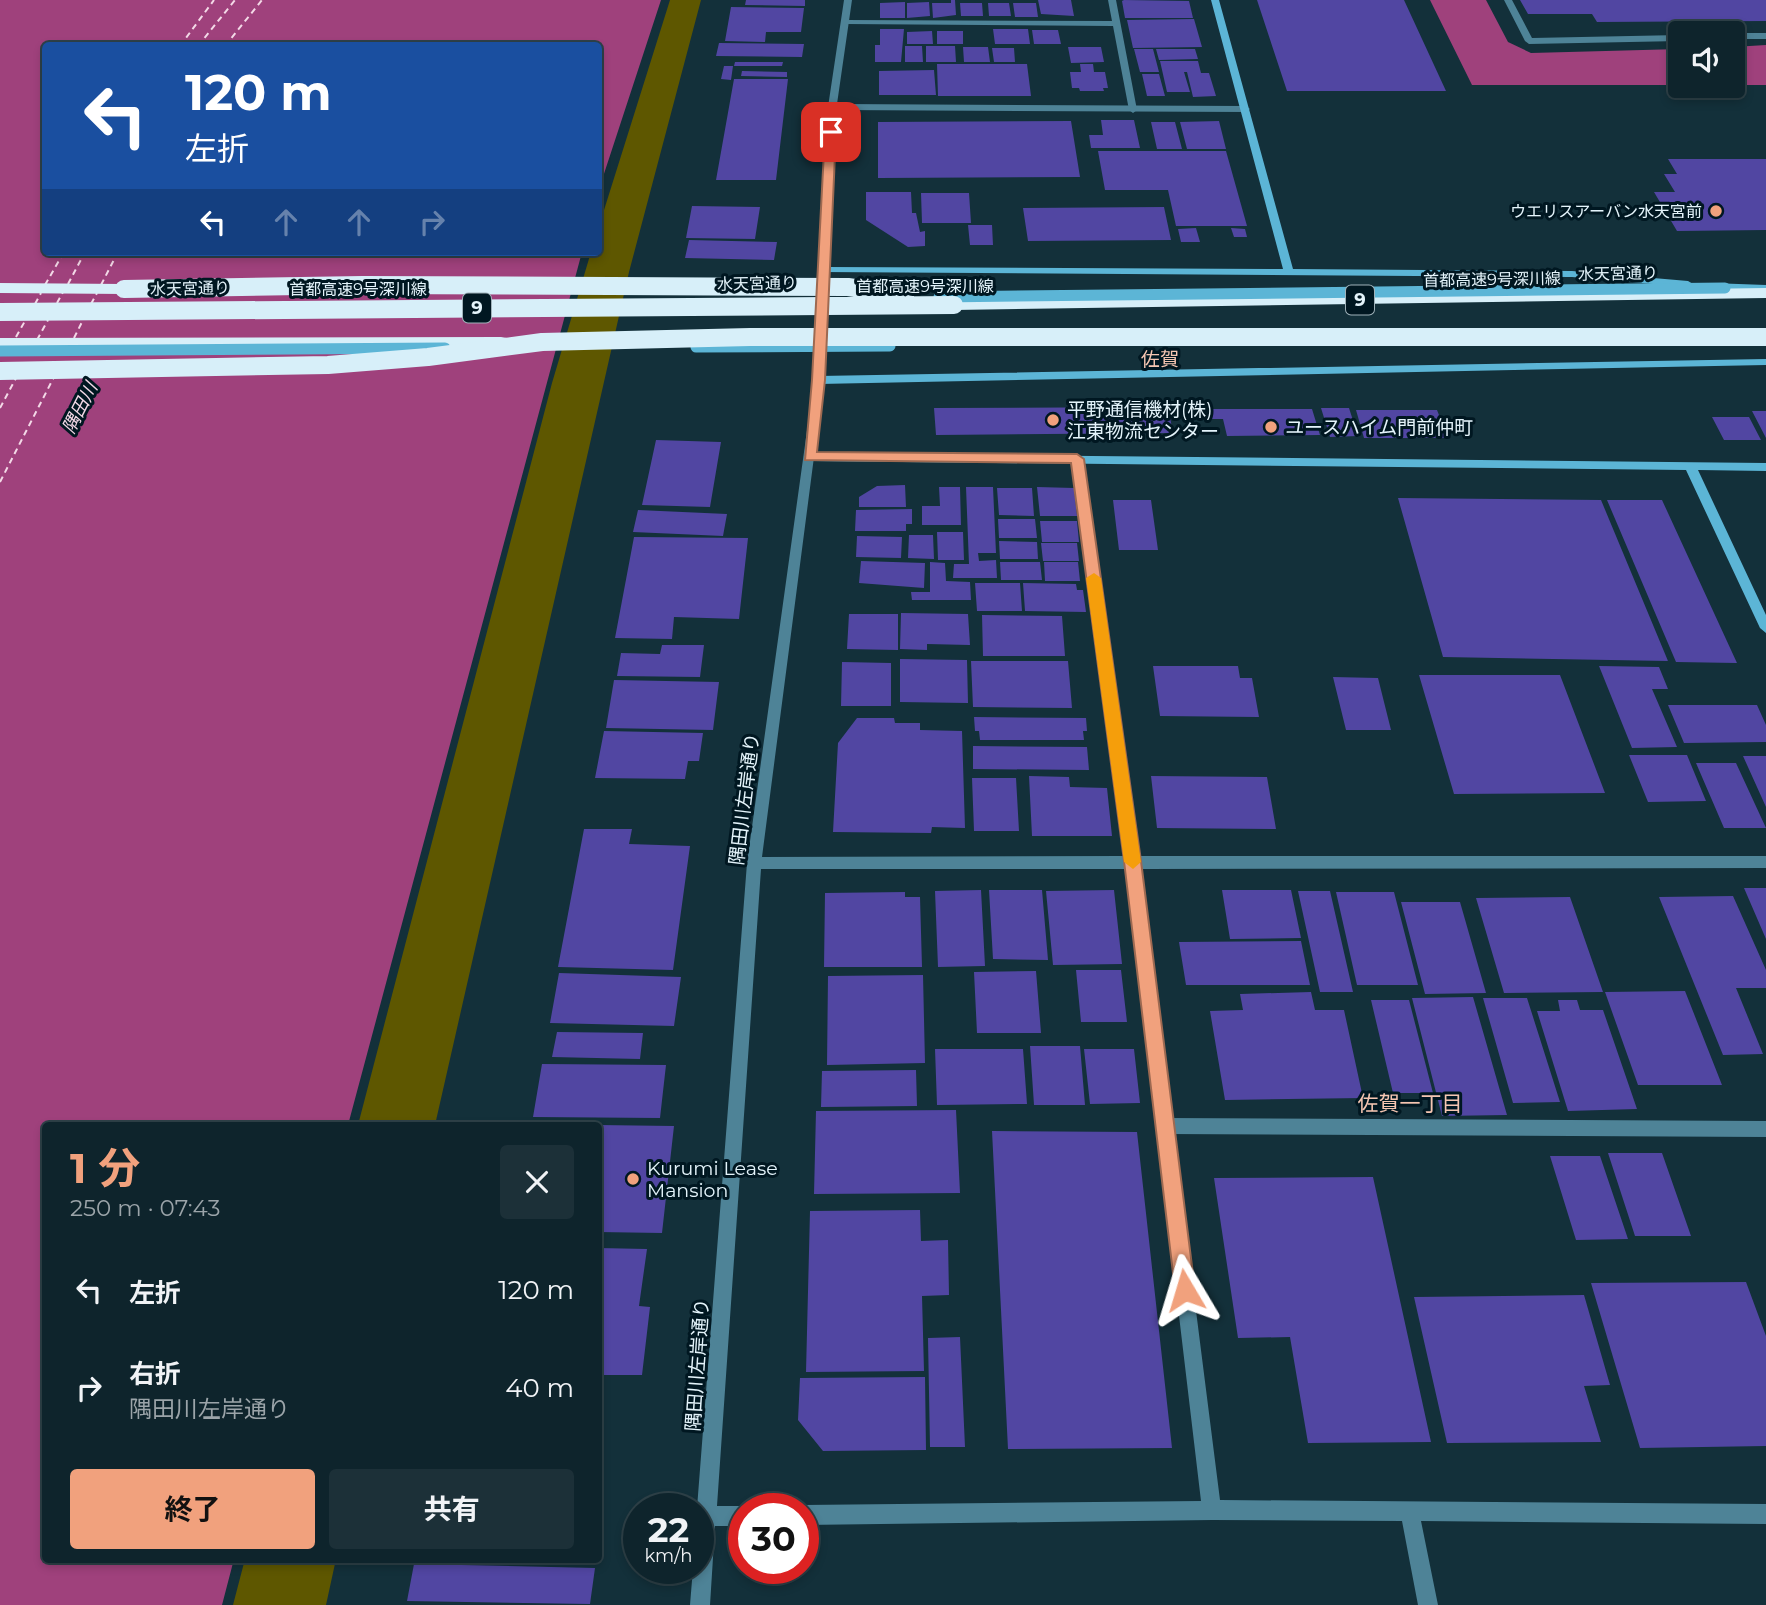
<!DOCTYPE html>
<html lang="ja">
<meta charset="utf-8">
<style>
body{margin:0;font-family:Montserrat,"Noto Sans JP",sans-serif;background:#1c3038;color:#f1f3f6;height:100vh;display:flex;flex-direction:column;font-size:26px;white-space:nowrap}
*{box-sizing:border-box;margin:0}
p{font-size:23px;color:#9ba4a9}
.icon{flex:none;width:38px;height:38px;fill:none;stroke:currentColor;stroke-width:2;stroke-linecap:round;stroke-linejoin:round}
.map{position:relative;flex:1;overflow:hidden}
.details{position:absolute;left:42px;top:1122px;width:560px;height:441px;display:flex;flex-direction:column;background:#0e242c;border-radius:7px;box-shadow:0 4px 10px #0003,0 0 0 2px #2e4148}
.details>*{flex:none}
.hud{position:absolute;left:42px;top:42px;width:560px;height:214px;border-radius:7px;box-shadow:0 4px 10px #0003,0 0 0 2px #2e4148;background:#1a4fa0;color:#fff;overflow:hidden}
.controls{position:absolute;left:1668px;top:21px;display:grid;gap:14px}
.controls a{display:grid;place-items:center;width:77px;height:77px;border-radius:7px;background:#0e242c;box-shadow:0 4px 10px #0003,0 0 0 2px #2e4148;font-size:35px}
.speed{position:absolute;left:623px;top:1493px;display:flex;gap:14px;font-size:35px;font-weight:700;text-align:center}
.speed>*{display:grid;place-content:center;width:91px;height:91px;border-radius:50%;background:#0e242c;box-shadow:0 4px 10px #0003,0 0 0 2px #2e4148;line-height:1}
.speed small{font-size:18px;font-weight:400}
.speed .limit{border:10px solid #d22;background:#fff;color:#111}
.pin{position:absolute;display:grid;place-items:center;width:60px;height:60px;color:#fff;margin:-30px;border-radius:14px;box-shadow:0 4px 10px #0006}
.me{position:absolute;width:77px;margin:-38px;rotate:353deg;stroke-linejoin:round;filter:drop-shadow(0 0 5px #0008)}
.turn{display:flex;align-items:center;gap:24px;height:147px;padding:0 28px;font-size:32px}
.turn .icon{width:91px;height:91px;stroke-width:2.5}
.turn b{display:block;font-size:49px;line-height:60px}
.lanes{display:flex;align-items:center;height:66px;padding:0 28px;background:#0003;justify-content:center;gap:35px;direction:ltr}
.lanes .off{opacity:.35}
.round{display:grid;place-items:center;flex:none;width:74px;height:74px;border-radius:7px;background:#1c3038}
.summary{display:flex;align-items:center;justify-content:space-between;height:119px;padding:0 28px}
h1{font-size:42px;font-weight:700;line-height:52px;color:#f1a17d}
.primary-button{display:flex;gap:14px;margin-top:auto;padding:14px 28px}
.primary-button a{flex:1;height:80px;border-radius:7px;background:#f1a17d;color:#111;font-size:28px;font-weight:700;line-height:80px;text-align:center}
.primary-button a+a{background:#1c3038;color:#f1f3f6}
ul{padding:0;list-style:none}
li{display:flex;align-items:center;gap:21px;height:98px;padding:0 28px}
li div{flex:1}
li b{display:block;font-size:26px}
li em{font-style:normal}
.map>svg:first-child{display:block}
</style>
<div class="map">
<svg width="1766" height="1605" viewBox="0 0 1766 1605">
<rect width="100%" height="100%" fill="#13303a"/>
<path fill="#5e5700" d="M670 0H701L629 272 435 1125H358L552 383 591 252H598L599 226Z
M245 1559H336L326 1605H233Z"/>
<path fill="#9f417c" d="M0 0H661L599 189 598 46H46V252H582L348 1125H46V1559H234L222 1605H0Z
M1430 0H1486L1508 42 1531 53 1680 49V85H1472Z
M1766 45V85H1733V47Z"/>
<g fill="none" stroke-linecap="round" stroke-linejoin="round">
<path stroke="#f3d9e7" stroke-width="2" stroke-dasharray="6 4.5" stroke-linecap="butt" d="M180 46 214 0
M198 46 235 0
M225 46 262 0
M68 284 85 252
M45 285 64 252
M101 285 118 252
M57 303 63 292
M35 304 41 293
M91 304 97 293
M16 337 25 321
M74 338 84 318
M37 340 48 320
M0 408 16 378
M0 482 54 377"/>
</g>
<path fill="#5146a2" d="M746 0H805V6L745 5Z
M951 0H955L956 15 933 18 932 3H951Z
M1038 0H1071L1074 16 1041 14Z
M1124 0 1189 1 1193 18H1125L1122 1Z
M1257 0H1404L1446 91H1287Z
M1520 0H1766V21L1597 22 1592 14H1528Z
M905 2V18H880V3Z
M929 2 930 16 907 18V3Z
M960 3H982L983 16H961Z
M988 3H1009L1011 16H989Z
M1013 3H1036L1038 17H1015Z
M731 7 804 8 801 32H766L765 42 725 41Z
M1194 19 1202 47 1133 48 1127 20Z
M880 29H904L901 62H875V45H880Z
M993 29H1028L1030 44H995Z
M1032 30H1058L1061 44H1034Z
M932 31 933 44H907V32Z
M937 31H963V44H937Z
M719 43 804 44 802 57 716 56Z
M905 46H922L923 62H905Z
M926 46H955L956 62H926Z
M963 47H988L990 62H964Z
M1068 47H1101L1104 62 1071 63Z
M992 48H1014L1015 62H994Z
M1134 49H1153L1159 72H1140Z
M1156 49H1195L1198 59 1159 60Z
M1160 61H1198L1201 73H1209L1216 96 1193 97 1187 72H1184L1190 92H1167Z
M735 62H783L782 66H734Z
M937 64H1027L1031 96H938Z
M1080 64H1093L1094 72H1105L1108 88H1103L1104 91H1080L1079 88H1072L1070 72H1081Z
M724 66H733L731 80 721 79Z
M934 70 936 95H879V71Z
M742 71 787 72V77L741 76Z
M1142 74H1159L1165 96H1147Z
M734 79H788L776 180H716Z
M1101 120H1134L1140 148H1091L1089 135H1103Z
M1071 121 1080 177 878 178V122Z
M1219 121 1226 149H1187L1180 122Z
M1151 122H1175L1182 149H1157Z
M1098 151H1226L1247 226H1176L1168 190H1105Z
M1668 159H1766V230L1677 231 1654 192H1675L1664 174H1677Z
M866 192H911L912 213H916L920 232 925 231V246L908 247 866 220Z
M921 193H969L971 223H922Z
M692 206 760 207 755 239 686 238Z
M1164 207 1171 240 1028 241 1023 208Z
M968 225H992L993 245H970Z
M1196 228 1200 242H1181L1178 229Z
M1231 228 1245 229 1247 237H1234Z
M689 240 777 242 774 260 685 258Z
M1168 407 1173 433 936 435 934 408Z
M1321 408H1349L1358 436 1330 437Z
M1201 409H1312L1320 435 1227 436 1223 419H1209L1207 413H1202Z
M1356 410H1437L1448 438H1364Z
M1752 411H1766V438Z
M1712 417H1749L1761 440H1724Z
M656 440 721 442 710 507 642 505Z
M905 485 906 507H859V497L877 486Z
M939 487H960L961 525H922V506H940Z
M966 487H993L996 553H978L979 561 996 560 997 578H953L954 564H969Z
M1037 487 1074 488 1077 516H1040Z
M997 488H1032L1034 516 999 515Z
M1398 498 1601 500 1668 661 1443 657Z
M1113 500H1151L1158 550H1119Z
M1607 500H1662L1737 663 1676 662Z
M912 509V524H906V531H855L856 510Z
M638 510 727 514 723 536 633 532Z
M998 519H1035L1037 538H999Z
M1040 521H1077L1079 542H1042Z
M937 532H963L964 560H938Z
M909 535H933L934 559 908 558Z
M857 536 902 537 901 558 856 557Z
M634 537 748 538 739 619 674 617 672 639 615 638Z
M999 541 1037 542 1038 559H1000Z
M1041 543H1077L1079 561H1043Z
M861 561 925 563 924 588 859 583Z
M930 562 945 563 946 581 970 582 971 600H912L911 592H930Z
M1000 562H1040L1042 580H1001Z
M1044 562H1078L1080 581H1045Z
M975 583H1020L1022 611H977Z
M1023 583 1076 584 1077 590H1083L1086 612 1025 611Z
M901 613 968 614 970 645 927 644V650L900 649Z
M849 614H898V650L847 649Z
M982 615 1062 616 1065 656H983Z
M662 645H704L700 677 617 676 621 653 660 654Z
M900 659 967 660 968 703 900 702Z
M971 661H1068L1072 708 973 707Z
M842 662 891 663V706H841Z
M1153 666H1238L1240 678H1252L1259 717 1160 716Z
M1599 666 1659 667 1668 689H1652L1677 747 1632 748Z
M1419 675H1560L1605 793 1454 794Z
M1333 677 1378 678 1391 730H1346Z
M614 680 719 682 713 730 606 728Z
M1668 705H1757L1766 725V742L1684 743Z
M974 717 1086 718 1087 731H1083L1084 740H980L979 731H975Z
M857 718H894L895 723H920V730L962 731 965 828 932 827 931 833 833 832 838 743Z
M604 731 703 733 699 761H688L685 779 595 778Z
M973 746 1087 747 1089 770 973 769Z
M1629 755H1687L1706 801 1648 802Z
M1743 756H1766V807Z
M1696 763H1736L1766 828H1724Z
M1029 776 1069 777 1070 787 1107 788 1112 836H1032Z
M1151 776 1267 777 1276 829 1157 828Z
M972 778H1016L1019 831H974Z
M584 829H632L629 844 690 846 673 970 558 967Z
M1744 888H1766V939Z
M981 890 985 966 938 967 935 891Z
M989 890H1042L1048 960 993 959Z
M1114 890 1122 964 1053 965 1046 891Z
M1222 890H1291L1301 938 1230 939Z
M1298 891H1330L1353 992H1320Z
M905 892V897H920L922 967H824L825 893Z
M1336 892H1394L1418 985H1357Z
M1733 896 1766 970V988H1736L1763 1054 1723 1055 1659 897Z
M1570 897 1603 992 1504 993 1476 898Z
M1401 902H1460L1486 993 1425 994Z
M1301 941 1310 985H1186L1179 942Z
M1076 970H1121L1127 1022H1081Z
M1036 971 1041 1033H977L974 972Z
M559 973 681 977 674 1026 550 1023Z
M923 975 925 1063 827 1065 828 976Z
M1685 991 1722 1085H1638L1605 992Z
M1311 992 1315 1010H1344L1363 1098 1225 1100 1210 1011 1243 1010 1240 994Z
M1473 997 1507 1115 1442 1116 1412 998Z
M1483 998H1527L1560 1102 1513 1103Z
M1371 1000H1409L1433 1093H1393Z
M1558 1000H1577L1580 1010H1603L1637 1109 1568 1111 1537 1011H1560Z
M557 1032 643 1033 640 1059 552 1057Z
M1030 1046H1080L1085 1105H1034Z
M935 1049H1023L1027 1104 937 1105Z
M1084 1049H1134L1140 1103 1090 1104Z
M542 1064 666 1065 660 1118 533 1117Z
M916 1070 917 1106 821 1107 822 1071Z
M956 1110 960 1193 814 1194 816 1111Z
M598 1125 674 1126 662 1233 598 1232Z
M992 1131 1137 1132 1172 1448 1008 1449Z
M1608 1153H1662L1691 1236H1635Z
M1550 1156H1600L1628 1239 1576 1240Z
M1373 1177 1431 1442 1308 1443 1290 1337 1238 1338 1214 1178Z
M920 1210 921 1241 948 1240 949 1295 922 1296 924 1371 806 1372 810 1211Z
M598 1248 647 1249 639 1306 650 1307 642 1375H598Z
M1746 1282 1766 1336V1446L1640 1448 1591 1283Z
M1584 1295 1610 1385 1584 1386 1601 1442 1447 1443 1414 1297Z
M960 1337 965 1447H930L928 1338Z
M925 1377 926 1450 823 1451 798 1420 800 1378Z
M414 1564 595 1568 590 1604 407 1601Z"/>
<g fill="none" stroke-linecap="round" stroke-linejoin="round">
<path fill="#4e8397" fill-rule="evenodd" d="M1108 0H1116L1137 110 1133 113 1129 110 1113 26 845 24 841 22 845 20 1112 21Z
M1165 1118 1766 1121V1137L1165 1134 1159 1132 1157 1126 1159 1120Z"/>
<path fill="#4e8397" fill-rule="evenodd" d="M844 0H852L837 104 1246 106 1250 109 1246 112 836 110 824 380 762 857 1124 856 1071 459 1077 455 1083 459 1139 856H1766V868L1140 869 1220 1500 1766 1504V1524L1421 1521 1438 1605H1418L1402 1521 1212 1520 803 1525V1508H796L803 1505 1201 1501 1126 869H761L717 1506H744L749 1508H744V1526H715L710 1605H690L693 1568H698L697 1508 747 863 814 380 828 107Z
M1504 0H1512L1532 38 1680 35V41L1529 44 1525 41Z
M1732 33H1766V39H1732Z"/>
<path fill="#5cb5d6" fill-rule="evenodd" d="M1211 0H1219L1293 269 1572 271 1688 281 1693 284 1688 287 1572 277 820 272 819 270 824 267 1283 269Z
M1711 283 1766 285V291L1707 288 1706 286Z
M1766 359V365L819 384 814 380 819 376Z
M810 453 1766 463V471L1698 470 1766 615V633L1760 628 1686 470 810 461 804 457Z"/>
<path fill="#d7eff9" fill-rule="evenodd" d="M0 283 124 284 132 289 124 294 0 293Z
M1766 288V298L954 310 946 305 954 300Z
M501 337 507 338V346L0 348V338Z"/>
<path stroke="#5cb5d6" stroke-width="11" d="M939 297 1725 288
M696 347 890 346
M0 351 445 348"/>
<path stroke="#d7eff9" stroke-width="18" d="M124 289 363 285 848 287 905 295
M0 312 954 305
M0 371 328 365 428 357 542 342 750 337H1766"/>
</g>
<path fill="#f1a17d" stroke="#9d6951" stroke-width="2" d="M831 129 836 132 825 380 817 452 1077 454 1084 459 1141 861 1195 1290 1192 1297 1185 1300 1178 1297 1175 1290 1124 861 1071 463 805 460 812 380 825 132Z"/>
<path fill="#f59e0b" d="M1094 573 1101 578 1141 862 1133 869 1124 862 1086 578Z"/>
<g fill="#f1a17d" stroke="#001721" stroke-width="2.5">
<circle cx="1716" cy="211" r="7"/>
<circle cx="1053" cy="420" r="7"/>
<circle cx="1271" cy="427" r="7"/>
<circle cx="633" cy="1179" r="7"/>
</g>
<g text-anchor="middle" stroke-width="6" stroke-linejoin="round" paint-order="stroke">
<g font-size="16" fill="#e4f4fb" stroke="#001721" text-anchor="end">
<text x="1702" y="217">ウエリスアーバン水天宮前</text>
</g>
<g font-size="16" fill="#e4f4fb" stroke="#001721">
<text transform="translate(1618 273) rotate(-1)" y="6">水天宮通り</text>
<text transform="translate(1492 279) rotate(-1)" y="6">首都高速9号深川線</text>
<text transform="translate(757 283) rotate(-1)" y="6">水天宮通り</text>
<text x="925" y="292">首都高速9号深川線</text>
<text transform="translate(190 288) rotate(-1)" y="6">水天宮通り</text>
<text x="358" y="295">首都高速9号深川線</text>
</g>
<g fill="#001721" stroke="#a0b2ba" stroke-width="2">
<rect x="1346" y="285.5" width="28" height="29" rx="5"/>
<rect x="463" y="293.5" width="28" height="29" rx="5"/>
</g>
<g font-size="18" font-weight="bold" fill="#e4f4fb">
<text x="1360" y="306">9</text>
<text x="477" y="314">9</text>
</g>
<g font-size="18" font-style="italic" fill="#f3d9e7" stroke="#001721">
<text transform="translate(80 408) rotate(-63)" y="6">隅田川</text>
</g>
<g font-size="19" fill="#f5c6b2" stroke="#001721">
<text x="1160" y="366">佐賀</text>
</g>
<g font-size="19" fill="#e4f4fb" stroke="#001721" text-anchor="start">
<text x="1067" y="416">平野通信機材(株)<tspan x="1067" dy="22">江東物流センター</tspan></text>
<text x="1285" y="434">ユースハイム門前仲町</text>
<text x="647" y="1175">Kurumi Lease<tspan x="647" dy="22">Mansion</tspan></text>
</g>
<g font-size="19" fill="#e4f4fb" stroke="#001721">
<text transform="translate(744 799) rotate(-83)" y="7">隅田川左岸通り</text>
<text transform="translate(697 1365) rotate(-86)" y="7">隅田川左岸通り</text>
</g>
<g font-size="21" fill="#f5c6b2" stroke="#001721">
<text x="1410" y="1111">佐賀一丁目</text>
</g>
</g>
</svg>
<div class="controls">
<a><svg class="icon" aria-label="sound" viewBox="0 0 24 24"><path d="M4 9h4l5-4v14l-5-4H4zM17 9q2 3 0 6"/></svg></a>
</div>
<div class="speed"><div>22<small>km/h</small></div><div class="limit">30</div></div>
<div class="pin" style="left:831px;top:132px;background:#d93025"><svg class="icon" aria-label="arrive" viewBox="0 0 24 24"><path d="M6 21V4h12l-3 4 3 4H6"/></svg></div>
<svg class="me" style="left:1185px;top:1290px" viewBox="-20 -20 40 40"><path d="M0-17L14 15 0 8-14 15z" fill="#f1a17d" stroke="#fff" stroke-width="4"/></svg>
<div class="hud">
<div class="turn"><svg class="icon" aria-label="left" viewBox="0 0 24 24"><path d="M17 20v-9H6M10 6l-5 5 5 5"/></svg><div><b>120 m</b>左折</div></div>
<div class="lanes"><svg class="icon" aria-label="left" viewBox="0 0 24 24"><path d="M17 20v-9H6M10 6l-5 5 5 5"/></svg><svg class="icon off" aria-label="ahead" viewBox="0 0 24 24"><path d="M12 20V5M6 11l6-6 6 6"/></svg><svg class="icon off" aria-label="ahead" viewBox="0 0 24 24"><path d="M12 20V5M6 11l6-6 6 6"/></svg><svg class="icon off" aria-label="right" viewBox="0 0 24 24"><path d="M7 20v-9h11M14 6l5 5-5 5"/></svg></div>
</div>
<section class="details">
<div class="summary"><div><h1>1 分</h1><p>250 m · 07:43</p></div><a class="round"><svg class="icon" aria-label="close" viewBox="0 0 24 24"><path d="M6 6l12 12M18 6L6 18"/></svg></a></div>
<ul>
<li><svg class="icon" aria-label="left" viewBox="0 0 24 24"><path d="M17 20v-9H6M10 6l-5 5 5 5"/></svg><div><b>左折</b></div><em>120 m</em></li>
<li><svg class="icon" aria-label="right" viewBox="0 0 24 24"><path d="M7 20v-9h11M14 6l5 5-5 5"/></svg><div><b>右折</b><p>隅田川左岸通り</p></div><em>40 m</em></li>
</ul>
<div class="primary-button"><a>終了</a><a>共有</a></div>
</section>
</div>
